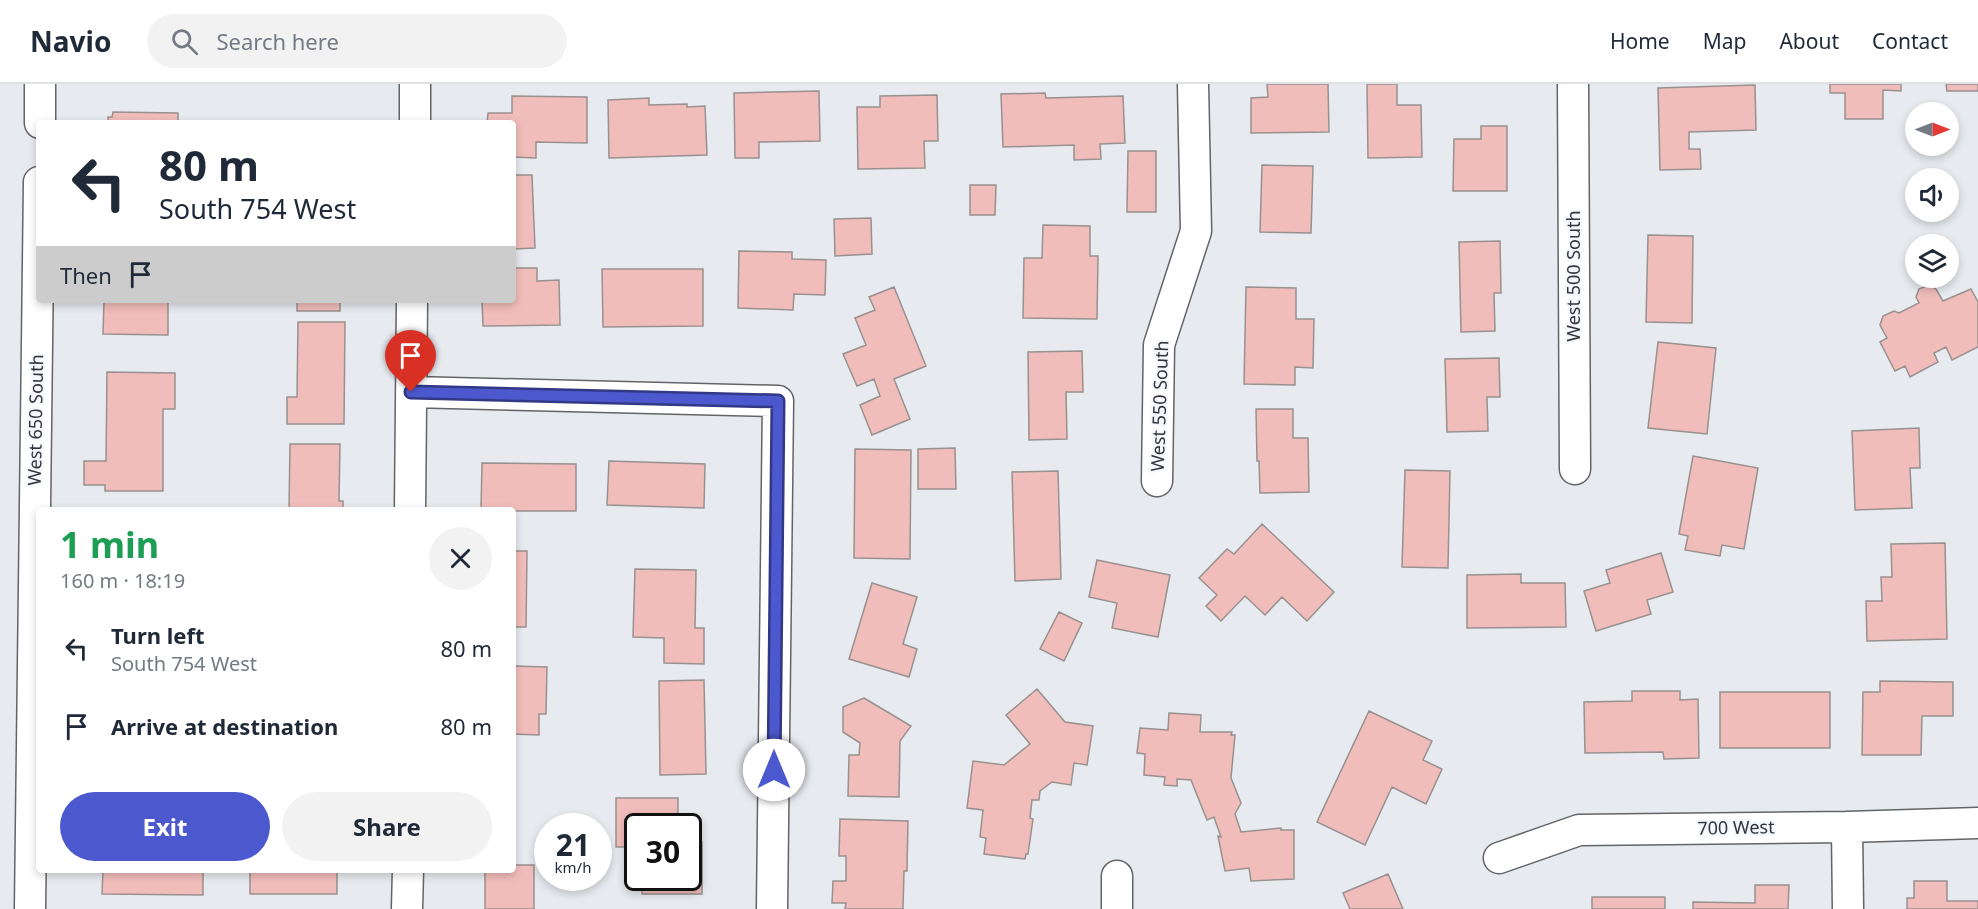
<!DOCTYPE html>
<meta charset="utf-8">
<style>
body{margin:0;font-family:"Noto Sans",sans-serif;background:#f2f2f3;color:#1f2937;height:100vh;display:flex;flex-direction:column;font-size:22px;white-space:nowrap}
*{box-sizing:border-box;margin:0}
p{font-size:20px;color:#747a83}
.icon{flex:none;width:33px;height:33px;fill:none;stroke:currentColor;stroke-width:2;stroke-linecap:round;stroke-linejoin:round}
.map{position:relative;flex:1;overflow:hidden}
.side{position:absolute;left:36px;top:423px;width:480px;height:366px;display:flex;flex-direction:column;background:#fff;border-radius:6px;box-shadow:0 3px 9px #0003}
.side>*{flex:none}
.hud{position:absolute;left:36px;top:36px;width:480px;height:183px;border-radius:6px;box-shadow:0 3px 9px #0003;background:#fff;color:#1f2937;overflow:hidden}
.needle{width:39px;rotate:90deg}
.buttons{position:absolute;left:1905px;top:18px;display:grid;gap:12px}
.buttons a{display:grid;place-items:center;width:54px;height:54px;border-radius:50%;background:#fff;box-shadow:0 3px 9px #0003;font-size:30px}
.speed{position:absolute;left:534px;top:729px;display:flex;gap:12px;font-size:30px;font-weight:700;text-align:center}
.speed>*{display:grid;place-content:center;width:78px;height:78px;border-radius:50%;background:#fff;box-shadow:0 3px 9px #0003;line-height:1}
.speed small{font-size:15px;font-weight:400}
.speed .limit{border:3px solid #111;border-radius:9px;background:#fff;color:#111}
.pin{position:absolute;display:grid;place-items:center;width:51px;height:51px;color:#fff;margin:-62px -26px;border-radius:50% 50% 50% 0;rotate:-45deg;box-shadow:0 0 6px #0007}
.pin .icon{rotate:45deg}
.me{position:absolute;width:66px;margin:-33px;rotate:0deg;stroke-linejoin:round;filter:drop-shadow(0 0 4px #0008)}
.turn{display:flex;align-items:center;gap:21px;height:126px;padding:0 24px;font-size:27px}
.turn .icon{width:78px;height:78px;stroke-width:2.5}
.turn b{display:block;font-size:42px;line-height:51px}
.then{display:flex;align-items:center;height:57px;padding:0 24px;background:#0003;gap:12px;font-size:22px}
.round{display:grid;place-items:center;flex:none;width:63px;height:63px;border-radius:32px;background:#f2f2f3}
.summary{display:flex;align-items:center;justify-content:space-between;height:102px;padding:0 24px}
h1{font-size:36px;font-weight:700;line-height:45px;color:#1e9e55}
.action{display:flex;gap:12px;margin-top:auto;padding:12px 24px}
.action a{flex:1;height:69px;border-radius:36px;background:#4c58cd;color:#fff;font-size:24px;font-weight:700;line-height:69px;text-align:center}
.action a+a{background:#f2f2f3;color:#1f2937}
ul{padding:0;list-style:none}
li{display:flex;align-items:center;gap:18px;height:78px;padding:0 24px}
li div{flex:1}
li b{display:block;font-size:22px}
li em{font-style:normal}
header{display:flex;align-items:center;gap:36px;box-sizing:border-box;height:84px;padding:0 30px;background:#fff;border-bottom:2px solid #e0e1e3}
header strong{font-size:28px}
nav{display:flex;gap:33px;margin-inline-start:auto;font-size:21px}
.search{width:420px;height:54px;background:#f2f2f3;display:flex;align-items:center;gap:15px;box-sizing:border-box;padding:0 21px;border-radius:33px;color:#747a83;font-size:22px}
.map>svg:first-child{display:block}
</style>
<header>
<strong>Navio</strong>
<div class="search"><svg class="icon" aria-label="search" viewBox="0 0 24 24"><circle cx="10" cy="10" r="6"/><path d="M15 15l6 6"/></svg>Search here</div>
<nav><a>Home</a><a>Map</a><a>About</a><a>Contact</a></nav>
</header>
<div class="map">
<svg width="1978" height="825" viewBox="0 0 1978 825">
<rect width="100%" height="100%" fill="#e7eaef"/>
<path fill="#f1bdba" stroke="#989190" stroke-width="1.5" d="M1267 0H1328L1329 48 1251 49V14L1268 13Z
M1367 0H1397V21H1421L1422 73 1368 74Z
M1830 0H1901V7L1883 6V35H1845V9H1830Z
M1946 0H1978V7H1947Z
M1755 1 1756 46 1689 48V65H1700L1701 85 1660 86 1658 4Z
M819 7 820 57 759 58V74H735L734 9Z
M1045 9 1046 14 1123 12 1125 59 1100 60 1101 75 1074 76V61L1003 63 1001 10Z
M937 11 938 57H924L925 84 858 85 857 23H880V12Z
M512 12 587 13V59L536 58V74L513 73V39H487L488 29H512Z
M649 14V21L687 20V23L705 22 707 71 609 74 608 16Z
M113 28 178 29V39H108V33H112Z
M1481 42H1507V107H1453L1454 55H1481Z
M1128 67H1156V128H1127Z
M1262 81 1313 82 1311 149 1260 148Z
M513 91H532L535 164 513 165Z
M970 101H996L995 131H970Z
M871 134 872 170 835 172 834 135Z
M1043 141 1090 142V172H1098L1097 235 1023 234 1024 174H1042Z
M1648 151 1693 152 1692 239 1646 238Z
M1500 157 1501 209H1494L1495 247 1461 248 1459 158Z
M739 167 792 168V175L826 176 825 211 794 210 793 226 738 224Z
M513 184H537V197L559 196 560 241 483 242 482 216H513Z
M602 185H703V242L603 243Z
M1929 201 1936 205 1943 217 1971 205 1978 218V263L1952 276 1946 263 1934 269 1938 278 1910 293 1905 282 1895 287 1880 258 1887 254 1880 241 1883 232 1894 227 1899 229 1919 219 1916 213 1919 205Z
M894 203 926 282 894 295 910 335 872 351 860 321 880 312 874 295 857 302 843 270 866 261 855 234 875 226 869 213Z
M1246 203 1296 204V235H1314L1313 284 1295 283V301L1244 300Z
M104 216H168V251L103 250Z
M297 216H340V227H297Z
M298 238H345L344 340H287V313H297Z
M1658 258 1716 264 1707 350 1648 344Z
M1082 267 1083 308H1066L1067 355 1029 356 1028 268Z
M1499 274 1500 313H1487L1488 347 1447 348 1445 275Z
M107 288 175 289V325H163V407H105V401H84V377H106Z
M1256 325H1293V354H1308L1309 408 1260 409 1259 377H1257Z
M1919 344 1920 384H1910L1912 424 1855 426 1852 347Z
M290 360H340L339 417H343V426H289Z
M955 364 956 405H918V365Z
M855 365 911 366 910 475 854 474Z
M1693 372 1758 384 1744 465 1722 461 1720 472 1685 466 1688 452 1679 450Z
M609 377 705 380 704 424 607 421Z
M482 379 576 380V427H514L513 443V426H481Z
M1405 386 1450 387 1448 484 1402 483Z
M1058 387 1061 495 1015 497 1012 388Z
M1262 440 1334 508 1307 537 1282 513 1265 531 1245 512 1221 537 1206 522 1217 511 1199 494 1227 465 1234 470Z
M1945 459 1947 555 1867 557 1866 517H1882L1881 493H1892L1891 460Z
M513 467H527L526 543H513Z
M1661 469 1673 508 1647 516 1651 530 1596 547 1584 507 1610 499 1606 486Z
M1097 476 1170 491 1158 553 1112 544 1117 519 1089 513Z
M635 485 696 486 695 544H704V580L664 579V554L633 553Z
M1521 490V499H1565L1566 543 1467 544V491Z
M872 499 917 513 903 560 917 565 909 593 849 575Z
M1059 528 1082 539 1064 577 1040 565Z
M513 582 547 583 546 630H539V651L513 650Z
M704 596 706 690 660 691 659 597Z
M1880 597 1953 598V632H1922L1921 671H1862L1863 608H1880Z
M1037 605 1065 638 1093 642 1087 681 1074 679 1071 701 1052 698 1040 707 1039 716H1032L1030 734 1033 735 1028 770H1026L1025 775 984 770 986 754 980 753 983 726 967 724 973 677 1004 681 1030 660 1006 631Z
M1632 607H1680V616L1698 615 1699 674 1664 675 1663 668 1585 669 1584 618 1632 617Z
M1720 608H1830V664H1720Z
M864 614 911 642 900 657 899 713 848 712 849 671H859L860 659 843 648V623Z
M1369 627 1432 657 1423 676 1442 685 1426 720 1392 703 1365 761 1317 738Z
M1169 629 1201 631 1200 648H1232L1231 651H1235L1231 694 1241 719 1235 730 1241 748 1281 744V746H1294V795L1251 797 1249 784 1225 787 1218 752 1221 753 1214 733 1207 736 1191 696 1177 695V702L1164 701 1165 693 1144 691 1145 670 1137 669 1140 644 1168 646Z
M616 714H678V742H638V763H616Z
M840 735 908 737 907 787H904L903 825H845L846 819H832L833 797H846V772H839Z
M688 758H702V810H642V794H688Z
M513 781H534V825H485V786H513Z
M103 786H203V811L102 810Z
M250 786H337V810H250Z
M1388 790 1403 825H1350L1343 809Z
M1914 797H1947V817H1978V825H1907V814H1914Z
M1755 801H1789L1788 825H1693V818L1755 819Z
M1592 813H1665V825H1592Z"/>
<g fill="none" stroke-linecap="round" stroke-linejoin="round">
<g stroke="#626469" stroke-width="33">
<path id="street" d="M1573 0 1575 385
M40 39V0
M415 39V0
M411 308 778 317 772 825
M1157 397 1159 261 1196 147 1193 0
M410 426 412 216
M1847 743 1848 825
M1499 774 1579 746 1847 743 1978 739
M30 825 39 98
M407 825 408 786
M1117 825V792"/>
</g>
<use href="#street" stroke="#fff" stroke-width="30"/>
</g>
<g fill="none" stroke-linecap="round" stroke-linejoin="round">
<g stroke="#313985" stroke-width="15">
<path id="route" d="M411 308 778 317 774 686"/>
</g>
<use href="#route" stroke="#4c58cd" stroke-width="10"/>
</g>
<g text-anchor="middle" stroke-width="4.5" stroke-linejoin="round" paint-order="stroke">
<g font-size="18" fill="#333437" stroke="#f4f7fd">
<text transform="translate(1574 192) rotate(-90)" y="6">West 500 South</text>
<text transform="translate(1160 322) rotate(-88)" y="6">West 550 South</text>
<text transform="translate(36 336) rotate(-89)" y="6">West 650 South</text>
<text transform="translate(1736 744) rotate(-1)" y="6">700 West</text>
</g>
</g>
</svg>
<div class="buttons">
<a><svg class="needle" viewBox="-14 -14 28 28"><path d="M0-13l5 13h-10z" fill="#e53935"/><path d="M0 13l5-13h-10z" fill="#747a83"/></svg></a>
<a><svg class="icon" aria-label="sound" viewBox="0 0 24 24"><path d="M4 9h4l5-4v14l-5-4H4zM17 9q2 3 0 6"/></svg></a>
<a><svg class="icon" aria-label="layers" viewBox="0 0 24 24"><path d="M12 4l9 5-9 5-9-5zM3 14l9 5 9-5"/></svg></a>
</div>
<div class="speed"><div>21<small>km/h</small></div><div class="limit">30</div></div>
<div class="pin" style="left:411px;top:308px;background:#d93025"><svg class="icon" aria-label="arrive" viewBox="0 0 24 24"><path d="M6 21V4h12l-3 4 3 4H6"/></svg></div>
<svg class="me" style="left:774px;top:686px" viewBox="-20 -20 40 40"><circle r="19" fill="#fff"/><path d="M0-13L10 11 0 6-10 11z" fill="#4c58cd"/></svg>
<div class="hud">
<div class="turn"><svg class="icon" aria-label="left" viewBox="0 0 24 24"><path d="M17 20v-9H6M10 6l-5 5 5 5"/></svg><div><b>80 m</b>South 754 West</div></div>
<div class="then">Then<svg class="icon" aria-label="arrive" viewBox="0 0 24 24"><path d="M6 21V4h12l-3 4 3 4H6"/></svg></div>
</div>
<section class="side">
<div class="summary"><div><h1>1 min</h1><p>160 m · 18:19</p></div><a class="round"><svg class="icon" aria-label="close" viewBox="0 0 24 24"><path d="M6 6l12 12M18 6L6 18"/></svg></a></div>
<ul>
<li><svg class="icon" aria-label="left" viewBox="0 0 24 24"><path d="M17 20v-9H6M10 6l-5 5 5 5"/></svg><div><b>Turn left</b><p>South 754 West</p></div><em>80 m</em></li>
<li><svg class="icon" aria-label="arrive" viewBox="0 0 24 24"><path d="M6 21V4h12l-3 4 3 4H6"/></svg><div><b>Arrive at destination</b></div><em>80 m</em></li>
</ul>
<div class="action"><a>Exit</a><a>Share</a></div>
</section>
</div>
